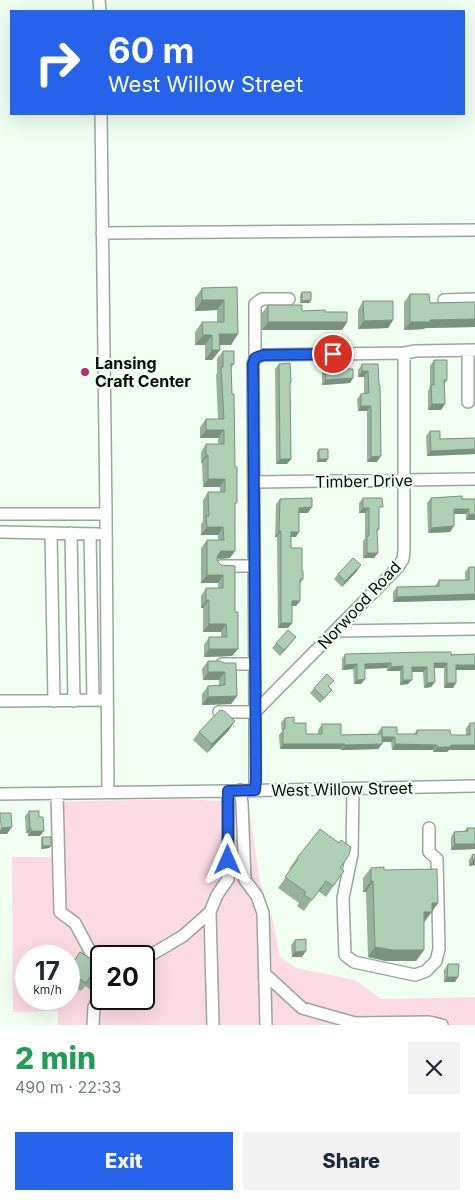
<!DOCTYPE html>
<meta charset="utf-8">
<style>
body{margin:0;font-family:Inter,sans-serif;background:#f2f2f3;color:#1f2937;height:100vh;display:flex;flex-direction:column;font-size:19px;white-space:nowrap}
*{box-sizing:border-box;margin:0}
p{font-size:16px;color:#747a83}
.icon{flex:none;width:28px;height:28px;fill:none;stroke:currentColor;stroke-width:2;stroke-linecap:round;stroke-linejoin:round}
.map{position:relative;height:1025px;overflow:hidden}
.drawer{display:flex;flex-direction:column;background:#fff;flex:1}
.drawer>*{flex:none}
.guide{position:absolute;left:10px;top:10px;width:455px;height:105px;border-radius:0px;box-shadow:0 5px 20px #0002;background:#2563eb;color:#fff;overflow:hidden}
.speed{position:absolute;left:15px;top:945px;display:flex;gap:10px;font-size:25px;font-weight:700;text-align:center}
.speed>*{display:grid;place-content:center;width:65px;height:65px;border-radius:50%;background:#fff;box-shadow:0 5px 20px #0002;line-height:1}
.speed small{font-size:12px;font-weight:400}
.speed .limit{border:2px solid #111;border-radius:8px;background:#fff;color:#111}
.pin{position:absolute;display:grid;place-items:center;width:42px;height:42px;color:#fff;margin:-21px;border:2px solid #fff;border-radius:50%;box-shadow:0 1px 5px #0007}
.me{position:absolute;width:55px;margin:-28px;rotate:0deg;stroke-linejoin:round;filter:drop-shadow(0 0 4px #0008)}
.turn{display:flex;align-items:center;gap:18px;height:105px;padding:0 15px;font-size:22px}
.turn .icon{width:65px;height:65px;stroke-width:2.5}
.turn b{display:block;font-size:35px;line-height:42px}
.round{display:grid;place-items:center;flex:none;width:52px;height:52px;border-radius:0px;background:#f2f2f3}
.headline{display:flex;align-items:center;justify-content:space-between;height:85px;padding:0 15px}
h1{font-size:30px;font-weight:800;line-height:38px;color:#1e9e55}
.cta{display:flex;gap:10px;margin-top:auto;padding:10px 15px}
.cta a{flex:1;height:58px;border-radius:0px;background:#2563eb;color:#fff;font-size:20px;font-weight:800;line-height:58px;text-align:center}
.cta a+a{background:#f2f2f3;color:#1f2937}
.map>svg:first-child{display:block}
</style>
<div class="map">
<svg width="475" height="1025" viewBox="0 0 475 1025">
<rect width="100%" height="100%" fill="#effef1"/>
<path fill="#fcdae4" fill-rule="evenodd" d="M179 799 248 802 260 882 273 921 280 957 296 968 355 980 381 999 475 997V1025H58V1011L13 1012 12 857H51L50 802ZM26 956H69V999H26ZM101 956H144V999H101Z"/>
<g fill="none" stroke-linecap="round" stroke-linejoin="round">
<g stroke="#99a79b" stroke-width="14">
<path id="minor" d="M99 0 100 11
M102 233 475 230
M444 300 475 299
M468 350V402
M255 358V304L262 299H289
M254 482 475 479
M0 514H106L101 114
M106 514 108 792
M0 532 98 534
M51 533 54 701
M71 533 74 701
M90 534 93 700
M221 566H254
M335 631 475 629
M222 664H255
M0 701 101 700
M219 712H255L398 567 403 559 404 550V353
M353 789 352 854 343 898 345 955 354 962 415 975 426 971 436 961 439 949 437 859 429 852V828
M240 790 242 803 245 880 257 896 263 913 266 1025
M255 790V712L253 364 255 358 263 355 404 353 416 351 475 350
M57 793 60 912 75 923 91 953 101 959
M0 794 228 791 475 786
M210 912 213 1025
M144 959 183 936 210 912 217 895 228 879V791
M265 974 302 1008 355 1023 429 1022 442 1025
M93 1025 94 1007 101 993"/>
</g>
<use href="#minor" stroke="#fff" stroke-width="11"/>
</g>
<path fill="#96b29b" d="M237 287 231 345H220V350L212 360H205V345H195V332L202 322H217V310L195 311V298L202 288Z
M302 292 311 300 309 303H300V295Z
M410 294 430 303 475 302V327L425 328 424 329 404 330V302Z
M363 301 393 320 388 328 358 329V310Z
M268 305 302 311 325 312 347 322 342 330H262V313Z
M223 351 234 364 231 368 235 507 230 558 217 559 218 562 221 565 235 612 238 649 232 656 204 657V645L209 637H221V632H203V608H201V596L206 588H218V583H201V548L207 540H218V535H201V524L203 521V500L208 492H220V487H203L202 463H201V452L206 444H218V438H200V427L206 419H218L216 375 217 373V359Z
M434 360 447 380 445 383 441 410H428V391L430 387V366Z
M279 364 291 382 290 384 291 459 287 464H276L275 369Z
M362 364H378L377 462H367V411H358L357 399 361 394H364V377H358V370Z
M325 368 353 378 350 383 322 385V373Z
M430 431 440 439 475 438V454L427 456 426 436Z
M319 449 326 462H317V452Z
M363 498 379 513V529L377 532 374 558H363V541L365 538V513H359V503Z
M431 498 475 499V520H466V514H454L450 532 428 533 427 503Z
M280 499 308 513H299L296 537H291V548L302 571 303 579 300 584 296 606H292V623L288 628H278L277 537H275L276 504Z
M469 567 475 600 393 602V592L397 587 435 586 439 580H465V572Z
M357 571 342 587 334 579 338 574Z
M292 642 280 656 272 648 276 643Z
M345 654H475V670H456L453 688H444V668H435V682L431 687 424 688 423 672H412L408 684 400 685V671H387V668L365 669V679L361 684H354L353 669 342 670V659Z
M208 661H220L237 696 231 704 202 705V694L208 686H219V680H203L202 669Z
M329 687 328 695 320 703 310 693 314 688Z
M285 718 294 723 306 734H318V730L322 724 341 735 378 734V732L382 727 397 734H414L417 730 451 735H466V728L470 723H475V750H449L447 752H433V750H392L391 742H382V744L378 749 341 750V749H280L279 735 282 731 281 723Z
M229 730 207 753 193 740 199 732Z
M29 811 40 836H28V833H26L25 816Z
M467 828H475V849L451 850V837L454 832 465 831Z
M42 837 51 846 49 848 41 849V840Z
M475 854V865L469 866V860L472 855Z
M297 858 340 868 344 871 326 897 318 891 304 911 297 906 299 903 278 888 291 870 289 869Z
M371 868 384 870 438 903 424 923V950L416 961H386L368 957 366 892H363V878Z
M295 940 302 957H292L291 945Z
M448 964 455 982H444V970Z
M69 968 101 972 90 989 85 986 81 991 71 985 72 982 69 980Z"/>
<path fill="#7a917e" d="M202 300H224L217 310 195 311Z
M311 300 309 303H300L302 301Z
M475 319V327L425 328 424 329 404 330 410 322 430 320Z
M393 320 388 328 358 329 364 321Z
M268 322H347L342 330H262Z
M219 334H238L231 345H212Z
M203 335H212L205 345H195Z
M212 350H220L212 360H205Z
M362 371H368L364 377H358Z
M353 378 350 383 322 385 326 380Z
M432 404H445L441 410H428Z
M361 406H371L367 411H358Z
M206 430H224L218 438H200Z
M475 449V454L427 456 431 451Z
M206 455H208L202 463H201Z
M381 456 377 462H367L371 457Z
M280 459H291L287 464H276Z
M319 459H328L326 462H317Z
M208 479H225L220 487H203Z
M312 507 308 513H295L299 508Z
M363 508H369L365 513H359Z
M454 509H469L466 514H450Z
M475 514V520H466L469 515Z
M454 526 450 532 428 533 431 528Z
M207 527H223L218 535H201Z
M279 531H281L277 537H275Z
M291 532H299L296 537H287Z
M221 551H235L230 558 216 559 218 555Z
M367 553H378L374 558H363Z
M361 565 357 571 342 587 345 581Z
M207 575H223L218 583H201Z
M475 594V600L393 602 397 597Z
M206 600H209L203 608H201Z
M292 601H300L296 606H288Z
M281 623H292L288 628H278Z
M209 624H226L221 632H203Z
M296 637 292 642 280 656 284 650Z
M209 649H238L232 656 204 657Z
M391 663 387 668 361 669 365 664Z
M434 663H447L444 668H431Z
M357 664 353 669 342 670 345 665Z
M456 665H475V670H453Z
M403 666 400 671H387L391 667Z
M412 667H427L423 672H408Z
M208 672H225L219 680H203Z
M365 679 361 684H354L357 680Z
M403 680H412L408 684 400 685Z
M435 682 431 687 424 688 427 683Z
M447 683H456L453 688H444Z
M237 696 231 704 202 705 208 697Z
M235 721 229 730 207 753 212 744Z
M382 737H395L391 742H378Z
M283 744H345L341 749H280Z
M382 744 378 749 341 750 345 745Z
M395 744 437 745 433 750H392Z
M451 745H475V750H449L447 752H433L437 747Z
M12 827 7 834H0V830L1 828Z
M30 828H31L28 833H26Z
M31 831H44L40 836H28Z
M455 844H475V849L451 850Z
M43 846H51L49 848 41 849Z
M473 860H475V865L469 866Z
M371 881H373L366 892H363Z
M432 903H438L424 922 416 923Z
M375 947 424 950 416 961H386L368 957Z
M306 951 302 957H292L295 952Z
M447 977H458L455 982H444Z"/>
<path fill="#afcfb4" stroke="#7a917e" d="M237 287 238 334H219L220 350H212V335H203L202 322H224V300H202V288Z
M302 292H311V300L302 301Z
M410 294H429L430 303 475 302V319L430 320V322H410Z
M363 301H393V320L364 321Z
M268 305H302V311L325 310V312H347V322H268Z
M223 351H234V364H231L232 394H234L235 467H237V503H235V551H221L218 555 217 559 218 562 221 565 235 566V612H238V649H209V637H227L226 624H209V600H206V588H223V575H207V540H224L223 527H207L206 516H209L208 492H225V479H208V455H206V444H224V430H206V419H224L221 367H223Z
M434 360H447V380H444L445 404H432L431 385H434Z
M290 363 291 382H290L291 459H280L279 364Z
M362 364H378L379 385H380L381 456 371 457V406H361V394L369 393 368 371H362Z
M325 368 353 369V378L326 380Z
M430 431H440V439L475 438V449L431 451Z
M319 449H328V459H319Z
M462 496V499H475V514L469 515V509H454V526L431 528V498Z
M312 498V507L299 508V532H291V548H302V571H303V579H300V601H292V623H281V531H279L280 499Z
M363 498H382L383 507H379V529H377L378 553H367V536H369V508H363Z
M353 558 361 565 345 581 338 574Z
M469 567H475V594L397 597V587L439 586V580H469Z
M288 630 296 637 284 650 276 643Z
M428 652H451V655L475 654V665H456V683H447V663H434L435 682 427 683V667H412V680H403V666L391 667V663L365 664V679L357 680V664L345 665V654Z
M208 661H220L224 663H236L237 696 208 697V686L225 685V672H208Z
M327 674 334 681 328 686 332 690 324 698 314 688Z
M220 710 224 711 235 721 212 744 199 732Z
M294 717V723H306V734H322V724H341V735L382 734V744L345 745V744H283V729H285V718Z
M470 723H475V745H451V747H437V745L395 744V737H382V727H397V734H417V730H450L451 735H470Z
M29 811H39V817H43L44 831H31V828H30Z
M0 813H11L12 827 1 828V822H0Z
M467 828H475V844H455L454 832 468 831Z
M320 829 339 843 341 840 351 847 349 855 340 868 344 871 333 886 326 881 312 900 304 895 306 892 285 877 298 859 297 858Z
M42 837H51V846H43Z
M475 854V860H473L472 855Z
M384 867V870L437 869 438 903H432V912H424V950H393L375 947 373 881H371V868Z
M306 939V951L295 952V940Z
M80 952 101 965V972L96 981 90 977 86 983 77 977 78 974 69 969Z
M448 964H459L458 977H447Z"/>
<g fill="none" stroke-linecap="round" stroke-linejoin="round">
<g stroke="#184099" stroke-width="12">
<path id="route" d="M228 860V791L255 790 256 779 253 364 255 358 263 355 333 354"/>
</g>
<use href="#route" stroke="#2563eb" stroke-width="9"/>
</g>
<circle fill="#b62e6d" stroke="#effef1" stroke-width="2" cx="85" cy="372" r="5"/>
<g text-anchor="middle" stroke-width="4.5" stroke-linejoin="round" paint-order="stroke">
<g font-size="16" font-weight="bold" fill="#090e0a" stroke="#effef1" text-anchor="start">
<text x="95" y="369">Lansing<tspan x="95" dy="18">Craft Center</tspan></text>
</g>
<g font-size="16" fill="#090e0a" stroke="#effef1">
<text transform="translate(364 481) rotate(-1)" y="6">Timber Drive</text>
<text transform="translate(359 605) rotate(-47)" y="6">Norwood Road</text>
<text transform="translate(342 789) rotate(-1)" y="6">West Willow Street</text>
</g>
</g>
</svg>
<div class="speed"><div>17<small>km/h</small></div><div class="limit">20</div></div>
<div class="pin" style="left:333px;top:354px;background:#d93025"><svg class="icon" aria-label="arrive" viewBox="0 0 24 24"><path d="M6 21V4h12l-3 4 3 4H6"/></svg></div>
<svg class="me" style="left:228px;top:860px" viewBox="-20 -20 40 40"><path d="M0-17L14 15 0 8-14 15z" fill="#2563eb" stroke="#fff" stroke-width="4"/></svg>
<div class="guide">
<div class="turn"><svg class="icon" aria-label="right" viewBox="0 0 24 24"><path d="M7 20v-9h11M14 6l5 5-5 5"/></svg><div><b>60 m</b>West Willow Street</div></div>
</div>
</div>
<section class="drawer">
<div class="headline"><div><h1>2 min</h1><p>490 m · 22:33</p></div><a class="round"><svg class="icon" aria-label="close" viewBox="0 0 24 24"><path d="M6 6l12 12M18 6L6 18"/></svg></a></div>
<div class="cta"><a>Exit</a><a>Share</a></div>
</section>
